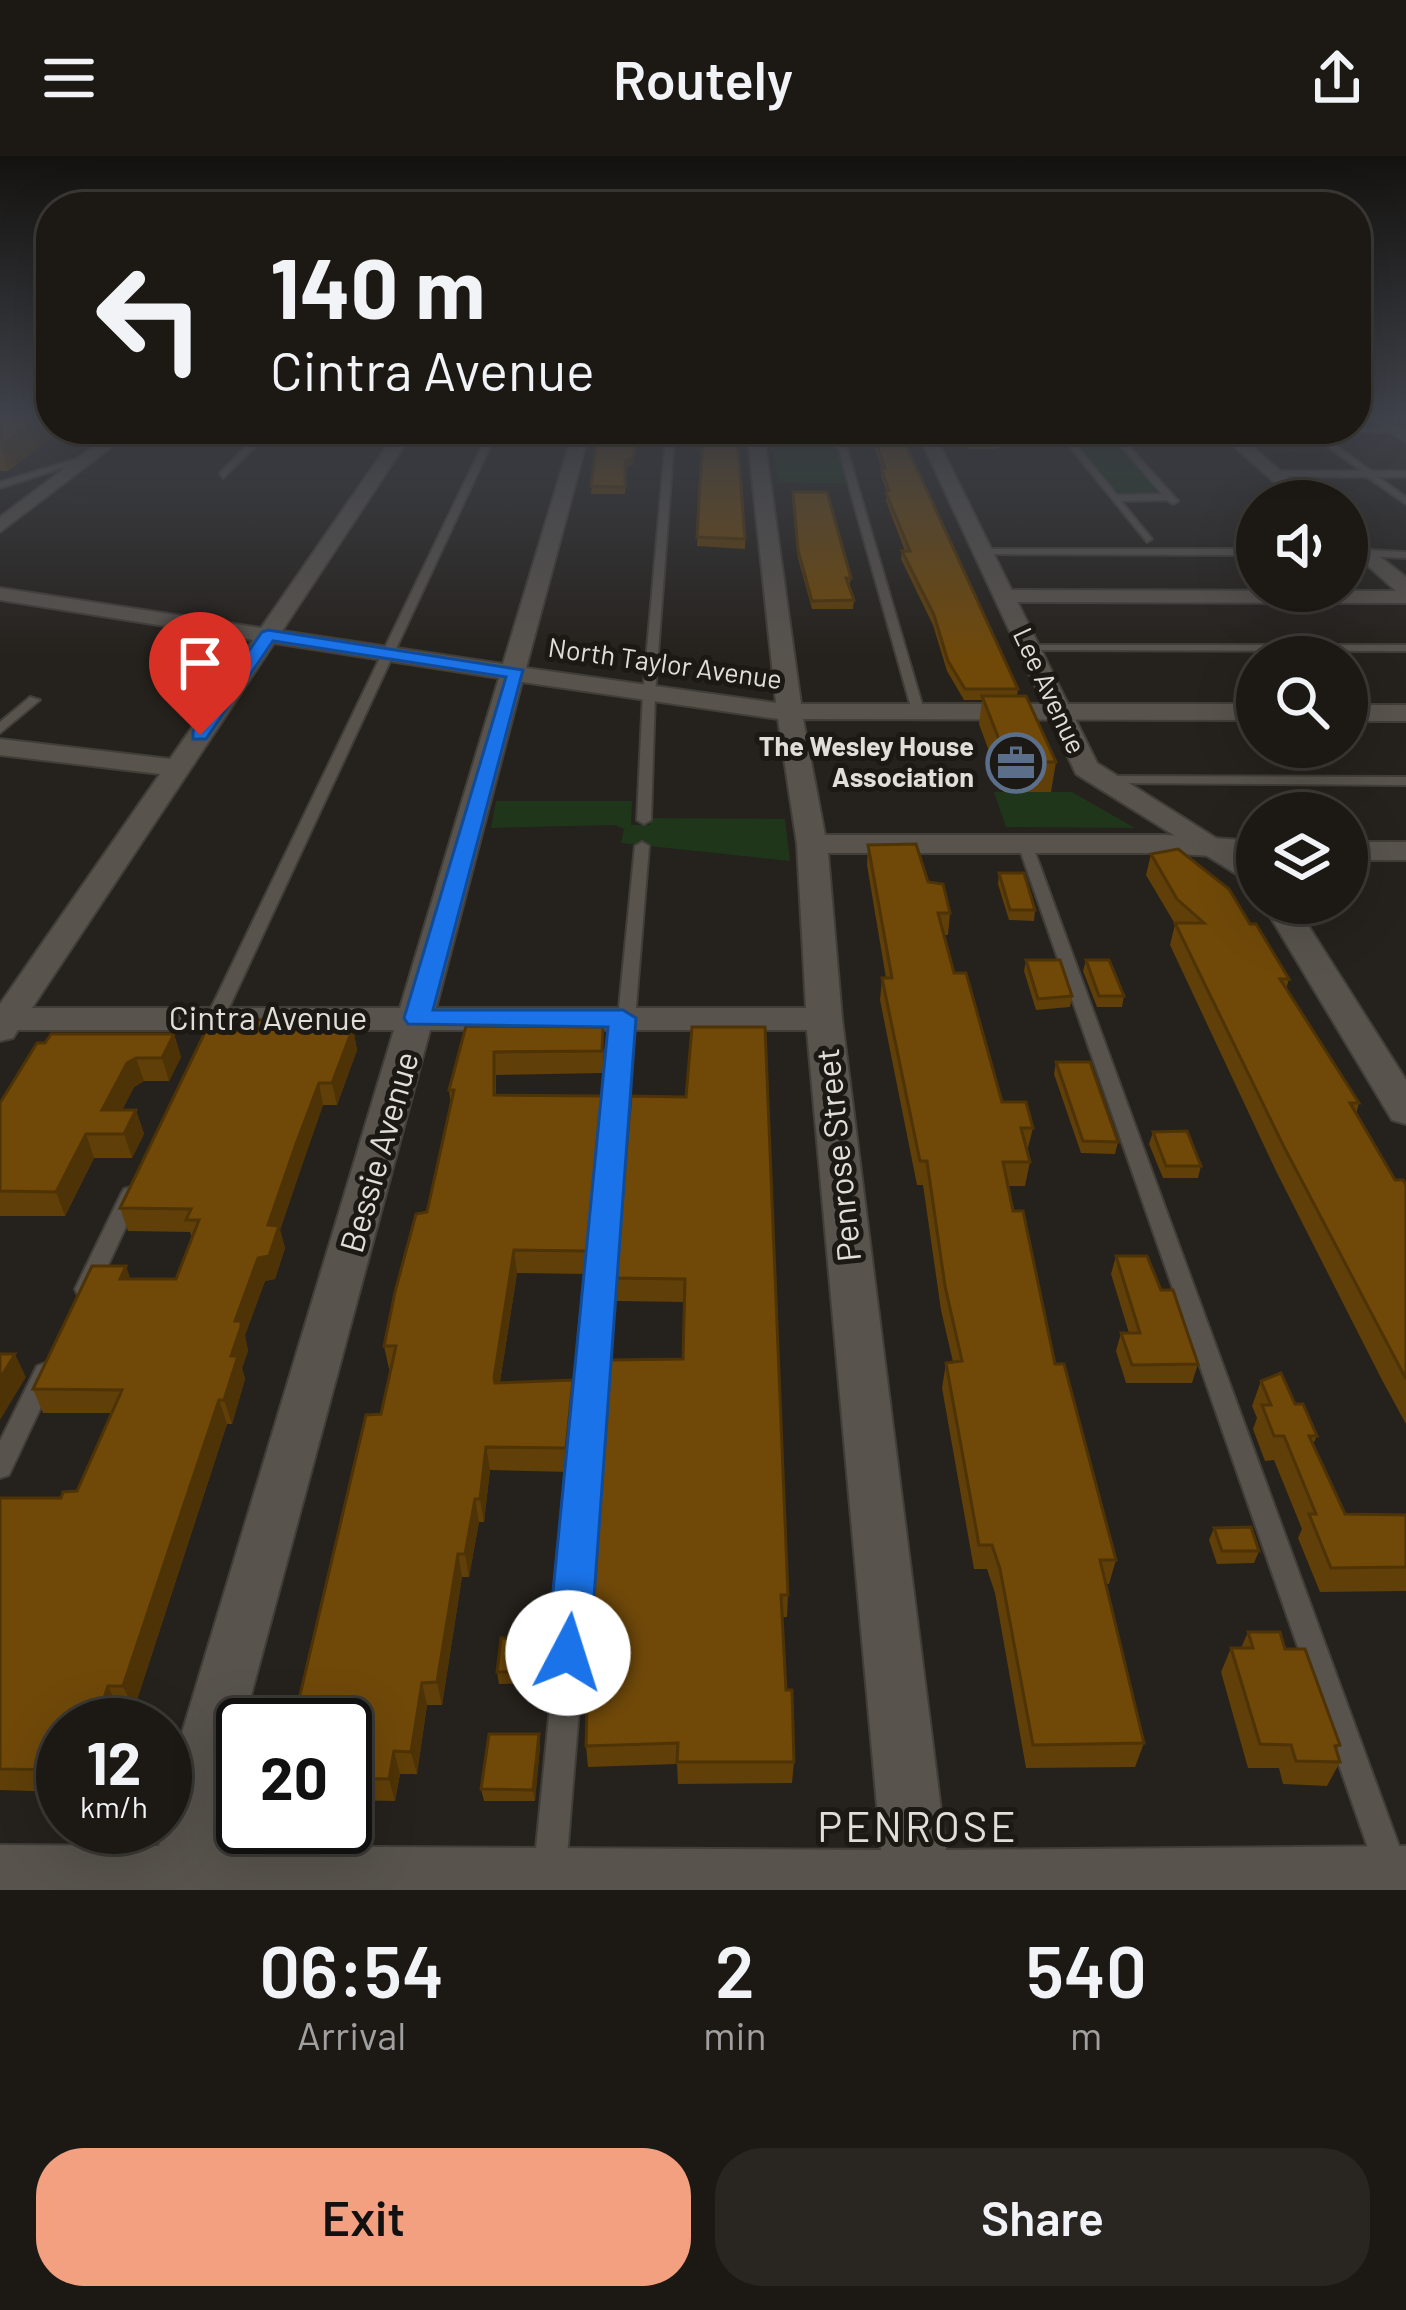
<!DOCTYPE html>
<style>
body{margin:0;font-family:Barlow,sans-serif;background:#292622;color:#f1f3f6;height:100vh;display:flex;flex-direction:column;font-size:45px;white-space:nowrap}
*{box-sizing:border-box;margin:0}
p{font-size:39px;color:#a0a0a0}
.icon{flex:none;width:66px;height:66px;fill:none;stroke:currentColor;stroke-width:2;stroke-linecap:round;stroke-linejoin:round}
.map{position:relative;height:1734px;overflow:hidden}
.side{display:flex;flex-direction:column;background:#1c1915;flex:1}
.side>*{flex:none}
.hud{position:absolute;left:36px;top:36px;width:1335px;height:252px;border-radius:48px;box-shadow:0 12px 48px #0002,0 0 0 3px #3a3834;background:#1c1915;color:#f1f3f6;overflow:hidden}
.fabs{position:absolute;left:1236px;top:324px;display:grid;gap:24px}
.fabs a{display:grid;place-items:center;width:132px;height:132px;border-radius:50%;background:#1c1915;box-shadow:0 12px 48px #0002,0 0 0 3px #3a3834;font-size:60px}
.speed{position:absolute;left:36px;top:1542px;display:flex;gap:24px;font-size:60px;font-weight:700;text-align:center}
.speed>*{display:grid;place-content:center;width:156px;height:156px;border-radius:50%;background:#1c1915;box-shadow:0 12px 48px #0002,0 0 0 3px #3a3834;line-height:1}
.speed small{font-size:30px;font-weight:400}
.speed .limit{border:6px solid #111;border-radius:18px;background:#fff;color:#111}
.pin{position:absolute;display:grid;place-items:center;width:102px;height:102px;color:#fff;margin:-123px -51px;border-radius:50% 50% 50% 0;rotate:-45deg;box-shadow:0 0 12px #0007}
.pin .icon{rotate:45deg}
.me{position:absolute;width:132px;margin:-66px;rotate:5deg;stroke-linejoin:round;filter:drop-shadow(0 0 9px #0008)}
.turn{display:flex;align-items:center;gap:42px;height:252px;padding:0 36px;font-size:54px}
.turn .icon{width:156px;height:156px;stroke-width:2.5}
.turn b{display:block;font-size:84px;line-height:102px}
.eta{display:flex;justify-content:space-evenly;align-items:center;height:204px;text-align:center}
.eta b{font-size:72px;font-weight:600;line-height:84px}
.action{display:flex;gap:24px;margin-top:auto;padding:24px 36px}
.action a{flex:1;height:138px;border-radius:48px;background:#f3a081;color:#111;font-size:48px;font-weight:600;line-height:138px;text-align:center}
.action a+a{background:#292622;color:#f1f3f6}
header{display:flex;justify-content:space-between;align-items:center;height:156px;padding:0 36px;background:#1c1915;font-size:54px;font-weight:600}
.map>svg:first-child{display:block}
</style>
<header><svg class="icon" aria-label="menu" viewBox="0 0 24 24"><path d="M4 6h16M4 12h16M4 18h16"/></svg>Routely<svg class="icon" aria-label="share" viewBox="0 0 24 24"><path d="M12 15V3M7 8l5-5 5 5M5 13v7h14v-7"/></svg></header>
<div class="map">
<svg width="1406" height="1734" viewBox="0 0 1406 1734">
<rect width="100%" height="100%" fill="#25211c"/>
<path fill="#1f361a" d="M769 273H832L847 327 778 326Z
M1087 281 1112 282 1160 335 1118 341 1073 287Z
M994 636H1072L1135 672 1006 671Z
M496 645H632L631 669H650V662L785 663 790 705 621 687 624 673 615 669 491 672Z"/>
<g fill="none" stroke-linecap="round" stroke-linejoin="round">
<g stroke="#413e39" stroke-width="4">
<path id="service" d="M1406 272V276H1318L1371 315H1406V321H1378L1406 341V348L1367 321 1272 320 1275 315H1361L1308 276H1232L1229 280H1120L1178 345 1173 348 1167 344 1121 345 1152 383 1147 386 1061 280H926L922 278 926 276H1222V273ZM1069 280H1112L1162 338 1117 339Z
M833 273H841L924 555 922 558 912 555Z
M213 278H756L760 280 756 282H674L655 538 651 664 644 668 637 664 643 538 666 282H494L219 873 210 878 201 873 486 282H264L223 322 220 317 255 282H210Z
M83 301 90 303 0 332V326Z
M983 393H1257V399L980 398 978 396Z
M1347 393 1406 396V402L1347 399Z
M1030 489H1406V495L1026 494 1024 492Z
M30 541 40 544 0 577V566Z
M1105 620 1406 621V629L1100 627V621Z
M1025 684 1032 688 1406 1709 1403 1724 1391 1728 1379 1724 1375 1712 1018 688Z
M642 686 649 690 566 1713 562 1725 550 1729 538 1725 534 1713 635 690Z
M131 1031 138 1033 141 1038 97 1133 94 1139 86 1142 78 1139 75 1133 121 1038 124 1033Z
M45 1207 53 1210 57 1217 9 1319 0 1322V1285L37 1210Z"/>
</g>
<g stroke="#413e39" stroke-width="4">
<path id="minor" d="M1366 260H1384L1406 274V286Z
M117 273H135L0 376V361Z
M399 273H415L282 475 503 508 574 273H590L526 512 776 547 747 273H763L801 548H1257V564L803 563 825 679H1166L1257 685V703L1166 697H828L842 863 946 1694 1406 1690V1734H0V1689L159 1690 172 1610 394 874H18L13 882 0 885V848L160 618 0 599V583L170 603 253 484 0 444V432L261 472ZM274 487 499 522 400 852H32ZM522 526 778 563 797 688 806 852H436ZM430 874H807L881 1694 223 1690 243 1569Z
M1215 273H1232L1315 345H1295Z
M1347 375 1406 421V447L1005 446 994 440 1005 434 1396 435 1347 391Z
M1347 549H1406V565H1347Z
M1347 686H1406V704H1347Z"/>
</g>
<g stroke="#413e39" stroke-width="4">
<path id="tertiary" d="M916 273H932L1097 607 1257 708V731L1076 618Z
M1262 747H1294L1406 924V968L1392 964Z"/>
</g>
<use href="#service" fill="#58534d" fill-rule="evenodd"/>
<use href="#minor" fill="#58534d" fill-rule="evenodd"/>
<use href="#tertiary" fill="#58534d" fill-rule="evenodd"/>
</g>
<path fill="#603f08" d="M0 260 51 273H63L8 315H0Z
M703 278 745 383V393L697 390Z
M964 279 999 286 998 293H968L963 285Z
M597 280 634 308 625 313V338H591Z
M876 287 1018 533 1017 540 1056 606 1051 636H1004L979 568 982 544H964L947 515 933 469 901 403 902 395H905L886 345 887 336 881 320 882 312 875 294Z
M793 336 851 422 849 430 854 444 853 453H812L798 402Z
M868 689 928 726 950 757 948 779H944L954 817 1002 946 1033 972 1027 996 1030 1006 1025 1030H1008L1055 1208 1116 1404 1109 1428H1106L1144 1587 1135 1611 1026 1612 995 1437 987 1413H974L942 1232 946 1207 953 1206 941 1154 923 1029H917L880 844 882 822H886L867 709Z
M1151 698 1250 768 1289 823 1286 833 1359 947 1356 958 1395 1024 1406 1029V1268L1382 1224 1275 1013 1170 789 1175 768 1146 719Z
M999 717 1035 754 1034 765 1009 764 998 728Z
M1026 804 1072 840 1070 851 1036 854 1024 815Z
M1086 804 1124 840 1122 851H1097L1083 815Z
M466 870 604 893 603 917 496 919V939L602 940 604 962 588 1118 517 1117 500 1226 573 1224 575 1248 569 1316 490 1314 484 1366H479L469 1421H462L442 1549H427L417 1618H400L395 1645 345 1644V1569L381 1258 391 1213H389L384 1190 427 1056 451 949 449 934Z
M353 872 357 894 337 949H323L301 1011 280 1074 285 1092 275 1123 265 1125 245 1179 248 1195 242 1212 245 1223 232 1268H227L134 1553H119L114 1569H63V1636L0 1634V1342H61L77 1335 111 1257H43L33 1233 131 1123H176L192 1082 190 1076 128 1075 120 1052Z
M174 878 181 901 169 925H144L134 931 122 954H136L144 978 132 1002H94L65 1060H0V947Z
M1056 906 1118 986 1115 998 1081 997 1054 918Z
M631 940 788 1439 787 1461H782L786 1534 794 1606 792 1627 678 1628 677 1608 588 1611 586 1590 588 1528 586 1527 583 1504 683 1203 684 1146 617 1145 615 1122Z
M1153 976 1201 1010 1198 1022H1163L1149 988Z
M1116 1100 1161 1134 1198 1208 1192 1227H1126L1116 1195 1121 1177H1129L1111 1118Z
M1261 1225 1295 1248 1317 1280 1313 1288 1345 1358 1406 1359V1435L1320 1436 1298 1382 1302 1373 1274 1304 1265 1305 1253 1273 1257 1262 1252 1250Z
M1214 1372 1259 1395 1254 1407 1217 1408 1209 1384Z
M1248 1476 1285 1493 1340 1589 1336 1595 1340 1606 1327 1630 1283 1628 1279 1612H1248L1221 1516 1231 1492H1241Z
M551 1494 548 1527 499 1528 497 1516Z
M540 1590 535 1645H484L481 1633Z"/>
<path fill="#4e3306" d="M42 260H51V273H63L8 315 1 290Z
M636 280 634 308 625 313V306Z
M353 872 357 894 337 949 332 927Z
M174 878 181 901 169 925 162 902Z
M136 902 144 925 134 931 110 978 102 954 127 907Z
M319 927 323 949 280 1074 285 1092 275 1123 265 1125 245 1179 248 1195 242 1212 245 1223 232 1268 224 1244 235 1165Z
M602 940 604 962 588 1118 587 1095Z
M136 954 144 978 132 1002 124 978Z
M86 978 94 1002 65 1060 56 1036Z
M514 1094 517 1117 497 1245 494 1222Z
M126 1110 134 1133 120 1123Z
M15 1198 26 1221 0 1264V1223Z
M573 1224 575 1248 569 1316 566 1292Z
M219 1244 227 1268 134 1553 123 1530Z
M486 1291 490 1314 484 1366 480 1343Z
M475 1343 479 1366 469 1421 465 1398Z
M458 1398 462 1421 442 1549 437 1526Z
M550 1482 551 1494 548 1527 546 1515Z
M422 1527 427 1549 417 1618 411 1596Z
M108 1530 119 1553 114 1569H95Z
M539 1578 540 1590 535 1645 533 1634Z
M394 1595 400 1618 395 1645 389 1623Z"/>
<path fill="#704909" stroke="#4e3306" stroke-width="3" d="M0 260H42L1 290Z
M703 278H737L745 383 697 381Z
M994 278 999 286H969L964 279Z
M597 280H636L634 301 625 306V331L591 330Z
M876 287H905L1018 533H965L948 505 934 459 902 395H910L886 337 889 334 881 312H885Z
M793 336H827L851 422H846L854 444 812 445 798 394Z
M982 540H1026L1056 606H1008Z
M916 688 928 726 943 728 950 757H938L954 817H966L1002 946H1026L1033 972H1021L1030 1006H1003L1013 1055H1023L1055 1208H1064L1116 1404H1100L1144 1587 1033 1589 1000 1413 992 1389H979L946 1207 962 1205 945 1130 927 1005H920L882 822H892L868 689Z
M1178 693 1229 733 1250 768H1256L1289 823H1280L1359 947H1350L1395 1024H1403L1406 1029V1223L1283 989 1175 767H1204L1177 743 1151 698Z
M999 717H1024L1035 754H1010Z
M1026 804H1060L1072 840 1038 843Z
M1086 804H1109L1124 840H1099Z
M241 862 353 872 332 927H319L296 988 268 1069 279 1070 269 1100 258 1102 235 1165H241V1171L231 1200H238L224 1244H219L123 1530H108L95 1569H63V1614L0 1613V1342H61L63 1336 77 1335 122 1234 33 1233 92 1110H126L120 1123H176L199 1064H186L191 1053 120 1052 208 870H237Z
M466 870 603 871 602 895 494 896V939L602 940 587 1095 514 1094 494 1222 495 1227 573 1224 566 1292 486 1291 480 1343H475L465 1398H458L437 1526 422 1527 411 1596 394 1595 389 1623 345 1622V1569H293L366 1259 381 1258 396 1190H384L395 1136 416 1058 427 1056 454 934H449Z
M692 871H765L788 1439H781L786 1534H792L794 1606H677L678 1587 586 1590 588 1507 583 1504 609 1204 683 1203 685 1123 615 1122 631 940 686 941Z
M51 878H174L162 902H136L127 907 102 954H136L124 978H86L56 1036 0 1035V947L37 887H45Z
M1056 906H1090L1118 986 1083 985Z
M1187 975 1201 1010H1166L1153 976Z
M1116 1100H1147L1161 1134H1173L1198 1208 1132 1209 1121 1177H1140Z
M0 1198H15L0 1223Z
M1281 1217 1295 1248H1303L1317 1280H1309L1345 1358 1406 1359V1411L1331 1412 1309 1358H1316L1284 1280H1274L1262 1249H1271L1261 1225Z
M1251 1371 1259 1395H1222L1214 1372Z
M1248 1476H1280L1285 1493H1305L1340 1589 1335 1590 1340 1606 1296 1605 1291 1589 1260 1588 1231 1492H1253Z
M501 1482H550L546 1515 497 1516Z
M489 1578H539L533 1634 481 1633Z"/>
<linearGradient id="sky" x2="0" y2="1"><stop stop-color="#14120f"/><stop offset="0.52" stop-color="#40434b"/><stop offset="1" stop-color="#40434b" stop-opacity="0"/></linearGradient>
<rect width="1406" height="503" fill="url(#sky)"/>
<path fill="#1a73e8" stroke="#114b97" stroke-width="3" d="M268 474 523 514 433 854H623L636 862 590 1497 584 1512 568 1518 553 1512 547 1497 608 871 408 868 404 862 506 521 273 485 206 583H193V575L262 476Z"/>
<defs>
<g id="office-ring" transform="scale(3)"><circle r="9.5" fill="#1c1813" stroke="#5c6f8a" stroke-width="1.5"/><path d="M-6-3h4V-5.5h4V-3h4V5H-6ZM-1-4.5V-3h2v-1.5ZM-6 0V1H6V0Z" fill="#5c6f8a"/></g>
</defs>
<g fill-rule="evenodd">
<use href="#office-ring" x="1016" y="607"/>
</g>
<g text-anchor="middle" stroke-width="10" stroke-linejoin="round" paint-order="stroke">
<g font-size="27" fill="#e1deda" stroke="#1c1813">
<text transform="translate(665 508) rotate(8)" y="9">North Taylor Avenue</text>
<text transform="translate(1049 535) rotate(65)" y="9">Lee Avenue</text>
</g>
<g font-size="27" font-weight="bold" fill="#e1deda" stroke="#1c1813" text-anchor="end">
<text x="974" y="600">The Wesley House<tspan x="974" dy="31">Association</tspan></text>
</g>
<g font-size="33" fill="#e1deda" stroke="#1c1813">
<text x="268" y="874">Cintra Avenue</text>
<text transform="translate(379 996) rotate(-74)" y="12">Bessie Avenue</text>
<text transform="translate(838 999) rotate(-96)" y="12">Penrose Street</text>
</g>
<g font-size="42" letter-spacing="3" fill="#e1deda" stroke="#1c1813">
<text x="918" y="1686">PENROSE</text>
</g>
</g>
</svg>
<div class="fabs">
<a><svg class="icon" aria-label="sound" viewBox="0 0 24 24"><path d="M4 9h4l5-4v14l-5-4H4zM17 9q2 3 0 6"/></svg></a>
<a><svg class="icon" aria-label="search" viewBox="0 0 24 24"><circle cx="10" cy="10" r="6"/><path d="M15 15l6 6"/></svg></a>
<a><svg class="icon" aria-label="layers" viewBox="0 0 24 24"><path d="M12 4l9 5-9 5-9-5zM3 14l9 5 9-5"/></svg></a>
</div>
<div class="speed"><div>12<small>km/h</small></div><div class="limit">20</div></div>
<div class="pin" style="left:200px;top:579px;background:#d93025"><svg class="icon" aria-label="arrive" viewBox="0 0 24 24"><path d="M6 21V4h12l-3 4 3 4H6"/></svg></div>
<svg class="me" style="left:568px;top:1497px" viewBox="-20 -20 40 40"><circle r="19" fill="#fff"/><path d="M0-13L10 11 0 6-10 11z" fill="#1a73e8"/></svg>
<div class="hud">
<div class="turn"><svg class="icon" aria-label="left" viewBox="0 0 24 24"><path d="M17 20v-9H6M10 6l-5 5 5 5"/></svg><div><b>140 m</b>Cintra Avenue</div></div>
</div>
</div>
<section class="side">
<div class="eta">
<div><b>06:54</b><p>Arrival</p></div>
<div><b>2</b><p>min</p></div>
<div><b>540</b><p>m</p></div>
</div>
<div class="action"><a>Exit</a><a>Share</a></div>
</section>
